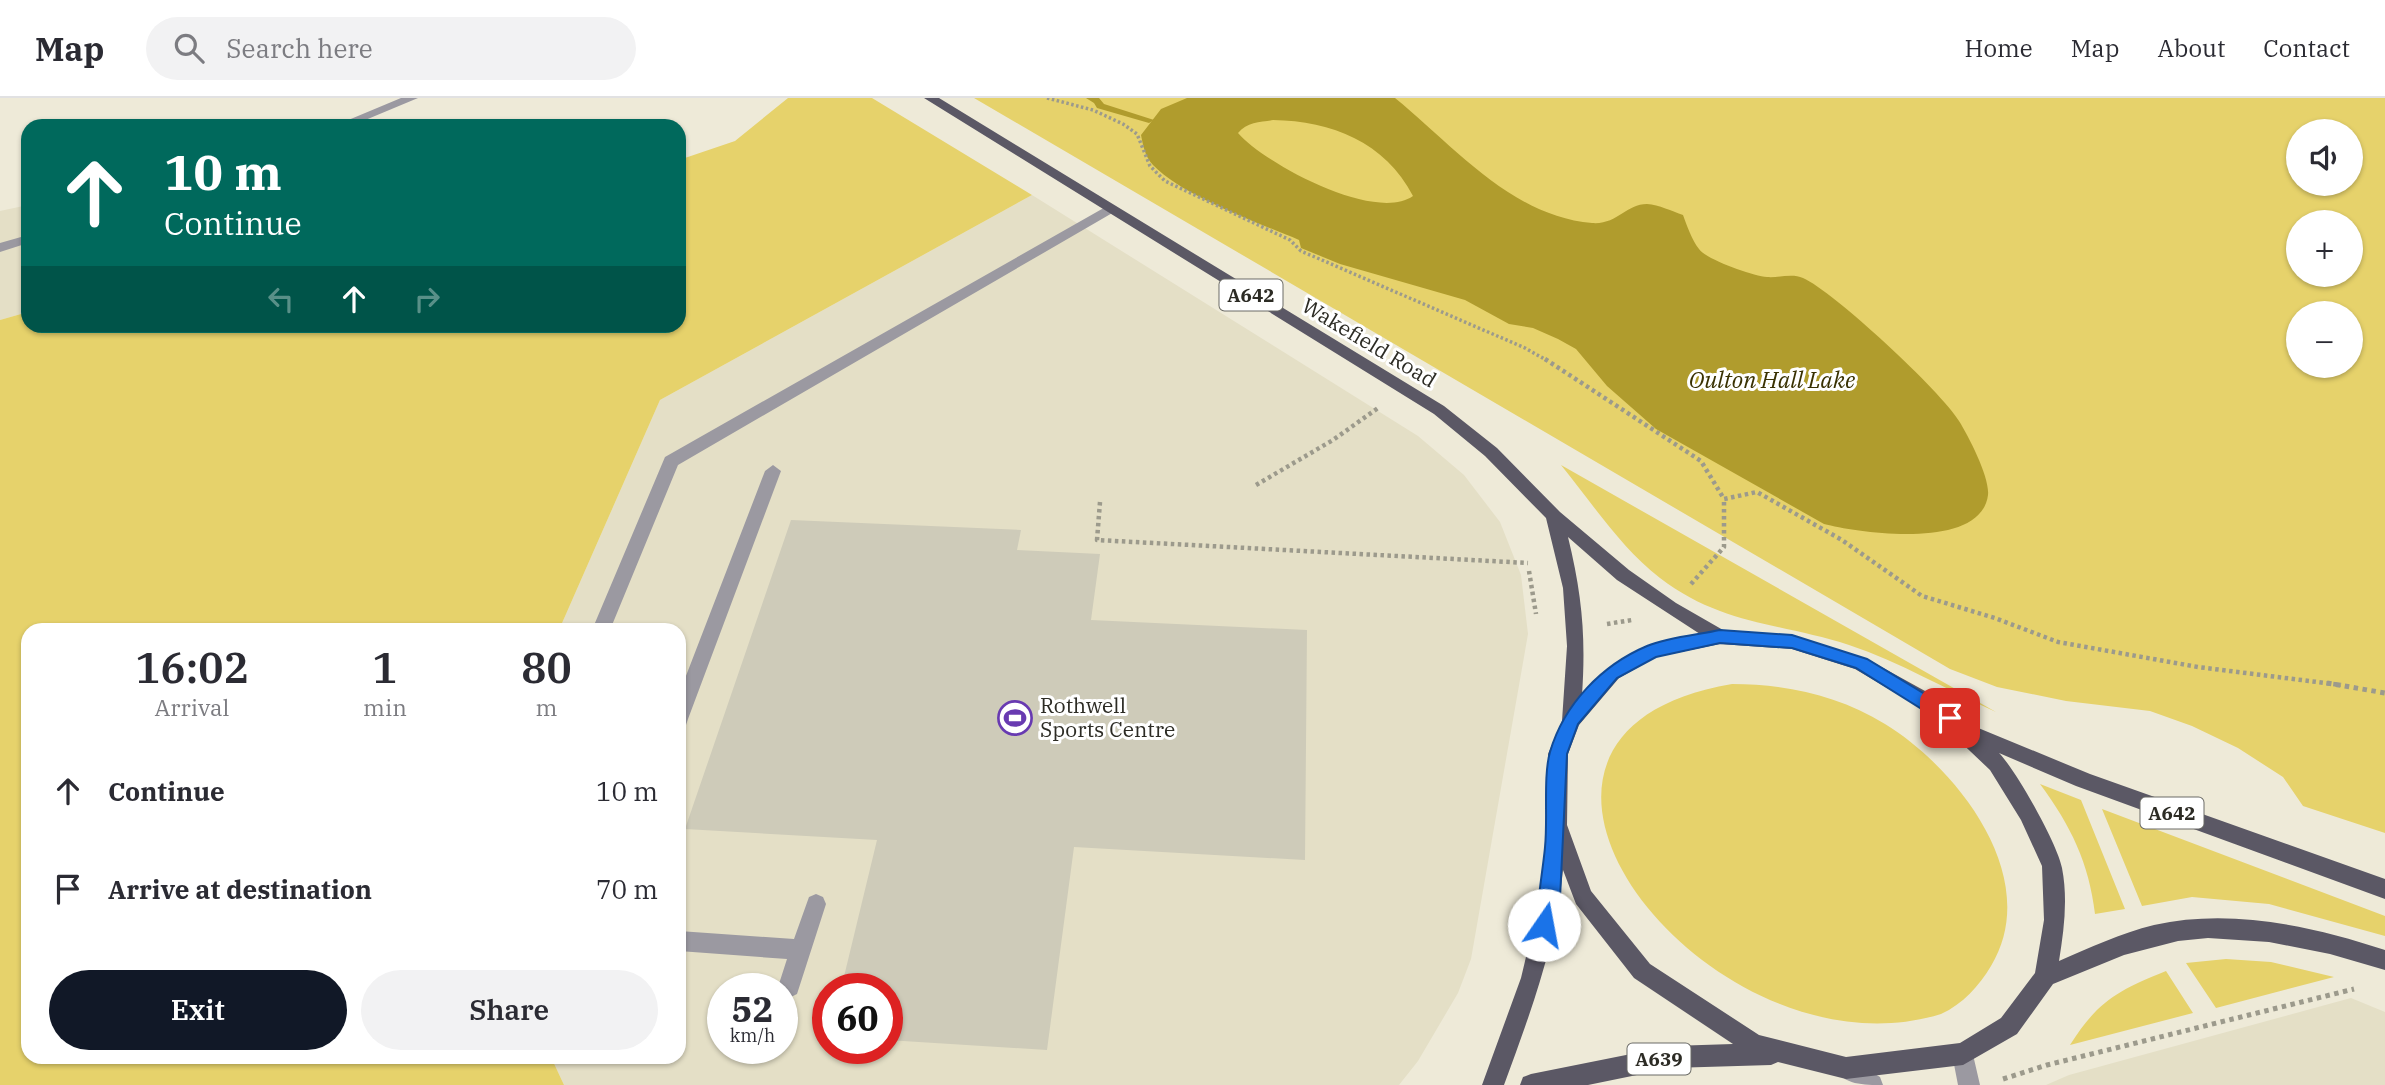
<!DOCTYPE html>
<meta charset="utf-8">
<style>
body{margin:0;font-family:"IBM Plex Serif",serif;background:#f2f2f3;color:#2b2b33;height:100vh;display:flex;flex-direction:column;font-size:26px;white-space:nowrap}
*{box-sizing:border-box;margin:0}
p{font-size:23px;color:#7c7c81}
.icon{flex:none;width:38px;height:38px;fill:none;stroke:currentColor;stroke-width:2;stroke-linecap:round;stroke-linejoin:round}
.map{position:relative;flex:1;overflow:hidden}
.details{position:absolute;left:21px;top:525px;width:665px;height:441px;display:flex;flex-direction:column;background:#fff;border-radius:21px;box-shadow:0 2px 5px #0004}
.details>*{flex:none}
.top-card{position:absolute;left:21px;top:21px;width:665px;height:214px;border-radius:21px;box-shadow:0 2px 5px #0004;background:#00695c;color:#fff;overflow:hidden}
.tools{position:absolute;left:2286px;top:21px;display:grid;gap:14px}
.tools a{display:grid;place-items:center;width:77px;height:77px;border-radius:50%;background:#fff;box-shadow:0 2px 5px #0004;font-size:35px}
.speed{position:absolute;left:707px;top:875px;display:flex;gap:14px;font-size:35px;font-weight:700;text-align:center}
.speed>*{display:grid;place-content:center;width:91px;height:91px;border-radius:50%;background:#fff;box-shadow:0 2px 5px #0004;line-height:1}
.speed small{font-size:18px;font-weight:400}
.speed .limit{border:10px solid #d22;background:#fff;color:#111}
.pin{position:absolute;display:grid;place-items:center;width:60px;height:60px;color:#fff;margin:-30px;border-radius:14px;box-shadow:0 4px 10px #0006}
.me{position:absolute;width:77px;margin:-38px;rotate:12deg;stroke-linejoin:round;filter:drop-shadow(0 0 5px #0008)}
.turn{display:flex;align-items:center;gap:24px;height:147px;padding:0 28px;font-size:32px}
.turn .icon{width:91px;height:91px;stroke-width:2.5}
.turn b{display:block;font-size:49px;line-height:60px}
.lanes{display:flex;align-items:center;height:66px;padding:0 28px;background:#0003;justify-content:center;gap:35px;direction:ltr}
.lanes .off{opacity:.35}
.eta{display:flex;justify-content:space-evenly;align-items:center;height:119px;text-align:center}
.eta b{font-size:42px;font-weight:600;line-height:49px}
.cta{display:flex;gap:14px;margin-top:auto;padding:14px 28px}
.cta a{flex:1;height:80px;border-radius:42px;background:#111827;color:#fff;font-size:28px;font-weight:600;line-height:80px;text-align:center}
.cta a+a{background:#f2f2f3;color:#2b2b33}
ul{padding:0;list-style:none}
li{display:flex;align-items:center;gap:21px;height:98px;padding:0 28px}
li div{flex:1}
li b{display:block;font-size:26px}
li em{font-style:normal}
header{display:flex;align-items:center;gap:42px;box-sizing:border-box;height:98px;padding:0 35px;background:#fff;border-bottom:2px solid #e1e1e2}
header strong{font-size:33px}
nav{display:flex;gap:38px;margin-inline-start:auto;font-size:24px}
.search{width:490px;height:63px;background:#f2f2f3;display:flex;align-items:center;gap:18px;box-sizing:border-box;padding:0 24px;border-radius:38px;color:#7c7c81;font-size:26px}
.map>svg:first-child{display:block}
</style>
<header>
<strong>Map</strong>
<div class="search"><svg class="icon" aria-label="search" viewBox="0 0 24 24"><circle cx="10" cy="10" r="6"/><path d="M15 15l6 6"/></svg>Search here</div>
<nav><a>Home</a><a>Map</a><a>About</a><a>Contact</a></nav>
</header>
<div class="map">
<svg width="2385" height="987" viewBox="0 0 2385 987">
<rect width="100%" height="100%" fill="#eeead8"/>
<path fill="#e4dfc6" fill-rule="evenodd" d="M1032 97 1418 338 1464 377 1500 424 1521 477 1528 536 1471 861 1458 895 1418 963 1399 987H564L551 959H679V532H559L660 302ZM723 891H782V950H723ZM828 891H887V950H828Z
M28 107V214L0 222V113Z
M2351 900 2385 914V987H2046L2069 977Z"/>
<path fill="#e6d26b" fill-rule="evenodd" d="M788 0H872L1032 97 660 302 559 532H28V959H551L564 987H0V222L28 214V228H679V62L735 43Z
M974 0H2385V735L2303 708 2283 679 2238 650 2192 628 2150 613 2066 603 1997 589 1950 571ZM2298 33H2350V86H2298ZM2298 124H2350V177H2298ZM2298 215H2350V268H2298Z
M1561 367 1996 614C1947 592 1900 564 1849 547 1781 525 1721 527 1660 480 1621 450 1592 405 1561 367Z
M1732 586C1786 586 1838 597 1885 626 1957 670 2044 780 1991 868 1979 888 1963 906 1941 916 1711 987 1432 637 1732 586Z
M2040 686 2081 702 2125 811 2095 816C2089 765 2071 728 2040 686Z
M2102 711 2385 818V838L2269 806 2192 799 2142 808Z
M2226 861 2271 864 2334 879 2216 910 2186 865Z
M2166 873 2193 915 2070 947C2097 904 2118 892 2166 873Z"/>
<path fill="#b09c2d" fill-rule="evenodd" d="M1187 0H1395C1453 47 1512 119 1592 125 1617 127 1626 106 1647 106 1659 107 1672 113 1683 117 1687 128 1692 142 1699 151 1707 162 1753 178 1767 179 1779 180 1792 175 1803 180 1833 193 1942 294 1959 323 1969 339 1990 380 1988 397 1981 453 1859 435 1824 426L1656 331 1607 288 1576 251 1558 241 1533 230 1509 226 1465 202 1340 166 1301 150 1299 142C1257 124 1184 99 1153 67 1145 59 1143 47 1141 37L1161 11ZM1273 22C1332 23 1385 44 1413 98 1375 125 1265 66 1238 35 1247 24 1260 24 1273 22Z"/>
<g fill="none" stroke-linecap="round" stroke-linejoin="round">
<path fill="#b09c2d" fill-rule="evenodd" d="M1086 0H1099L1104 6 1154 22 1149 25 1097 10 1094 5Z"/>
</g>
<path fill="#cecbb9" d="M791 422 1021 432 1017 452 1100 456 1091 522 1307 532 1305 762 1074 749 1047 952 887 942V891H841L877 742 685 731Z"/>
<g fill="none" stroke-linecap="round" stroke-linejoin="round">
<path stroke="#9c9a8c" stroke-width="3.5" stroke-dasharray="2.5 2.5" stroke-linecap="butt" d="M1047 0 1093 12 1123 26 1137 36 1150 68 1165 83 1290 142 1301 153 1525 250 1548 263"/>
<path stroke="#9c9a8c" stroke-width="4.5" stroke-dasharray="3.5 3.5" stroke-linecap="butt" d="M1545 261 1701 363 1724 401 1757 394 1842 442 1922 498 1995 520 2058 544 2198 569 2341 587
M1256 387 1333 342 1378 310
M1100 404 1097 442 1528 465
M1529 473 1536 516
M1691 486 1724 449V401
M1607 526 1632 522"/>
<path stroke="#9c9a8c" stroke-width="5" stroke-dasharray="4.5 4.5" stroke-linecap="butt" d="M2327 585 2385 595
M2003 981 2047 967 2354 891"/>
<path fill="#9b99a1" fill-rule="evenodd" d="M401 0H418L351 28H334Z
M1109 107 1116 111 1114 114 678 367 610 532H592L665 359Z
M28 137V145L0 154V145Z
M773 367 781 373 688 621 686 627 679 629V596L765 373Z
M816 796 823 799 826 806 797 896 789 900 782 897V891L778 889 787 861 679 853V833L794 841 809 799Z
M1963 945 1971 948 1980 987H1958L1952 956 1955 948Z
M1846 959 1880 979 1883 987C1864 987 1843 987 1835 970L1838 962Z"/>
<path fill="#5b5865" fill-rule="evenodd" d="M924 0H939L1444 308 1497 350 1560 414 1629 472 1676 505 1723 532 1792 537 1867 561 1945 604 1971 627 2090 676 2385 781V801L2076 688 1999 655C2016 672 2058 747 2062 770 2068 801 2064 832 2059 863 2089 850 2121 835 2154 827 2231 810 2311 828 2385 852V872L2330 856 2269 844 2208 840 2178 843 2124 857 2053 886 2017 936 1963 967 1846 981 1778 964 1771 967 1671 970 1588 987H1520L1523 979 1531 976 1671 948 1733 946 1634 880 1576 806 1563 772C1556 847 1530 916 1504 987H1482L1521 880 1540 800 1548 730V656L1562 623 1567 548 1563 490 1546 420 1485 358 1434 316ZM1568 439 1617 482 1700 536C1644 547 1621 552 1582 597 1586 538 1582 497 1568 439ZM1720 546 1792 551 1855 571 1931 616 1990 672 2021 722 2042 768 2044 822 2035 875 2001 920 1960 945 1846 959 1759 937 1650 866 1591 793 1567 727 1568 656 1579 627 1619 580 1656 559Z"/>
</g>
<path fill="#1a73e8" stroke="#114b97" stroke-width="2" d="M1720 532 1792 537 1867 561 1956 615 1959 620 1956 625H1944L1856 570 1792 550 1720 545 1656 559 1617 580 1578 626 1567 656 1560 800 1551 833 1544 836 1537 833C1534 825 1544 764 1545 749 1548 722 1543 678 1550 654 1564 606 1602 567 1647 548 1669 539 1697 537 1720 532Z"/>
<defs>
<g id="stadium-ring" transform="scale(1.75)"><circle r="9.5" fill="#fff" stroke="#683ab1" stroke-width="1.5"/><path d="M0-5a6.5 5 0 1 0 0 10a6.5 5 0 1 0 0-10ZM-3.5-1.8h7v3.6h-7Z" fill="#683ab1"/></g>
</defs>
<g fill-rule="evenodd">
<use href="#stadium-ring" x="1015" y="620"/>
</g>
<g text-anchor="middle" stroke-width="6" stroke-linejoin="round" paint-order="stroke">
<g fill="#fff" stroke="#6b6b66" stroke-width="2">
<rect x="1219.5" y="181.5" width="63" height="31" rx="5"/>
<rect x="2140.5" y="699.5" width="63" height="31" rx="5"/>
<rect x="1627.5" y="945.5" width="63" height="31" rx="5"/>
</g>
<g font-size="19" font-weight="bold" fill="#2c2b24">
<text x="1251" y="204">A642</text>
<text x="2172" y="722">A642</text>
<text x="1659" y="968">A639</text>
</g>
<g font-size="21" fill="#2c2b24" stroke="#fff">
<text transform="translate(1369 245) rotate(31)" y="7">Wakefield Road</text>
</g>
<g font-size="21" fill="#2c2b24" stroke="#fff" text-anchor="start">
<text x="1040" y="615">Rothwell<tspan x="1040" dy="24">Sports Centre</tspan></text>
</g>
<g font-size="23" font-style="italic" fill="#393102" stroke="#fff">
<text x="1772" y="290">Oulton Hall Lake</text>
</g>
</g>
</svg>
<div class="tools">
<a><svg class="icon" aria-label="sound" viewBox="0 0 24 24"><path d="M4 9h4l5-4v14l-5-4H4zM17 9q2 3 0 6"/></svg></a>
<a>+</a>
<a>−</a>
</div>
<div class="speed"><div>52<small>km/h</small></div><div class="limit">60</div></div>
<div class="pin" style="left:1950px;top:620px;background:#d93025"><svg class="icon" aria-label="arrive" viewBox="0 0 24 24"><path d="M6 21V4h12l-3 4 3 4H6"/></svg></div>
<svg class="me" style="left:1544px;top:827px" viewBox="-20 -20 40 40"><circle r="19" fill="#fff"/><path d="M0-13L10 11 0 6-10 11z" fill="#1a73e8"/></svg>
<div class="top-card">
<div class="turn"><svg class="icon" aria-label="ahead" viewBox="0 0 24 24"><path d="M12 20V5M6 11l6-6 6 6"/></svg><div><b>10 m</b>Continue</div></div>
<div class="lanes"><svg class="icon off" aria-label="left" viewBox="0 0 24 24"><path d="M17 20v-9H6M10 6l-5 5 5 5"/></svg><svg class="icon" aria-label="ahead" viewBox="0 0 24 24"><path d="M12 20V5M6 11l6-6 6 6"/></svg><svg class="icon off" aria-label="right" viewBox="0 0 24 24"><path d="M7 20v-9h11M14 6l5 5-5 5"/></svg></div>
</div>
<section class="details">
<div class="eta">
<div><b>16:02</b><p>Arrival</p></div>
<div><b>1</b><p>min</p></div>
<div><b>80</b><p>m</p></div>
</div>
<ul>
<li><svg class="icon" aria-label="ahead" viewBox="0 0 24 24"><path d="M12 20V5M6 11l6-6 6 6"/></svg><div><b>Continue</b></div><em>10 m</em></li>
<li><svg class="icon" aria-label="arrive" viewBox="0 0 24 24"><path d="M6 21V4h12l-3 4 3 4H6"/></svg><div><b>Arrive at destination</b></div><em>70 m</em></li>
</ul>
<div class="cta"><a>Exit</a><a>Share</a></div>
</section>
</div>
